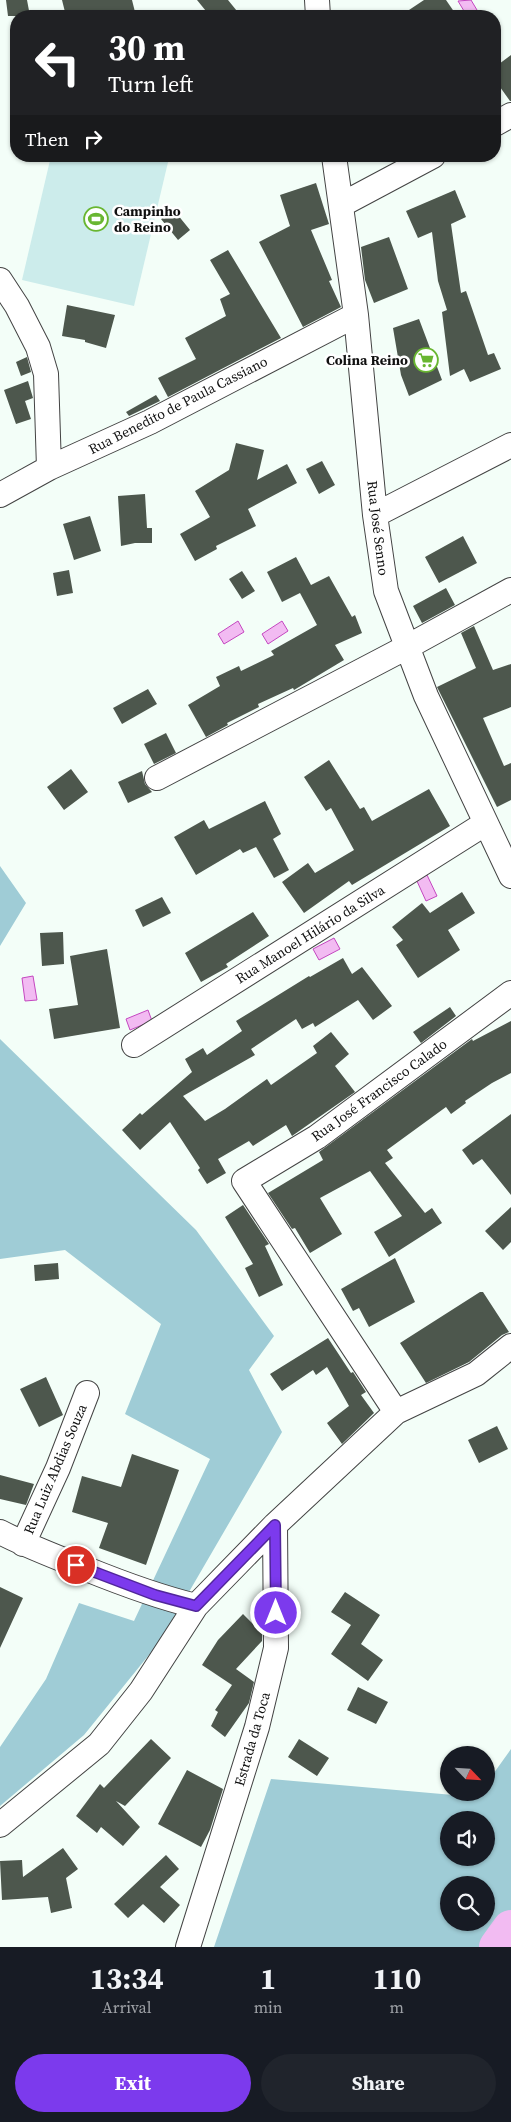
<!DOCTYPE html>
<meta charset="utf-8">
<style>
body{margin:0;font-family:"Source Serif 4",serif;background:#20242c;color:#f1f3f6;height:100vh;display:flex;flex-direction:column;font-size:19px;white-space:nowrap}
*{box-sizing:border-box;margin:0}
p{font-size:16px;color:#9ea1a6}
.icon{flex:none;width:28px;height:28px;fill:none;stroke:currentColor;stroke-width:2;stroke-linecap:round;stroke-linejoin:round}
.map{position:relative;height:1947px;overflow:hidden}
.drawer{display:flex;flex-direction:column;background:#171b24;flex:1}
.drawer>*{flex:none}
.banner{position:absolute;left:10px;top:10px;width:491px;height:152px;border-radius:20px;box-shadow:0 1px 4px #0004;background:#202124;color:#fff;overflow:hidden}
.needle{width:32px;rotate:115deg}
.buttons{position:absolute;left:440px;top:1746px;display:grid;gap:10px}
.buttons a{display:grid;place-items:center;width:55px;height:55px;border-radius:50%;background:#171b24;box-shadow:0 1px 4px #0004;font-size:25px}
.pin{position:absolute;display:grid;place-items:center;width:42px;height:42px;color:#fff;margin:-21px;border:2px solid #fff;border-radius:50%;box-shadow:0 1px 5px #0007}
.me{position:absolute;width:55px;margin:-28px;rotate:0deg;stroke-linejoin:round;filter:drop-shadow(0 0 4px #0008)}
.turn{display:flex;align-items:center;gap:18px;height:105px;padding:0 15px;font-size:22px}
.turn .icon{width:65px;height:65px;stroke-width:2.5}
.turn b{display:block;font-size:35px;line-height:42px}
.then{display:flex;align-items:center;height:48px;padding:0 15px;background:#0003;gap:10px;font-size:19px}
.eta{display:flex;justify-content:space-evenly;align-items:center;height:85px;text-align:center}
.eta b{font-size:30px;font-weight:700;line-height:35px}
.primary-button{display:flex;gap:10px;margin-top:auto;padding:10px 15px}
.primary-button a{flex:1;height:58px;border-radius:30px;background:#7c3aed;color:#fff;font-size:20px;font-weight:700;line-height:58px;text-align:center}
.primary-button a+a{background:#20242c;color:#f1f3f6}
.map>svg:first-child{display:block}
</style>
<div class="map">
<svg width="511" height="1947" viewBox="0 0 511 1947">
<rect width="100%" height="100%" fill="#f3fef8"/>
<path fill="#9fccd6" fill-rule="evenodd" d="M0 866 26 903 0 946Z
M0 1039 196 1230 274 1336 249 1370 282 1432 161 1640 84 1735 0 1806V1747L46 1679 79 1603 134 1621 210 1459 125 1414 161 1324 65 1250 0 1259Z
M511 1749V1947H214L271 1779 476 1797 480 1793 486 1792V1784ZM449 1820H486V1858H449ZM449 1885H486V1922H449Z"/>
<path fill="#cceceb" d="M51 156H161L169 158 134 306 22 280Z"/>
<path fill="#f2bbf2" stroke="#c447c0" d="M471 0 480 15 478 16H467L458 1Z
M238 621 244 632 224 644 218 634Z
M282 621 288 631 268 644 262 634Z
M427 875 437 896 426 901 416 879Z
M334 938 340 949 319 960 313 949Z
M33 976 37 1000 25 1001 22 978Z
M148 1010 152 1021 130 1030 126 1019Z"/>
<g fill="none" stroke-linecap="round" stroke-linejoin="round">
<path stroke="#f2bbf2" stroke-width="38" d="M498 1947 511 1929"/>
</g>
<path fill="#4d574d" d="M6 0H27L30 16H8Z
M62 0H132L136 16H66Z
M197 0H228L241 16H210Z
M424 0H446L457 16H400Z
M511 55V101H510L495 80V67Z
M316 183 329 224 311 230 332 280 329 281 341 307 303 327 259 242 290 226 280 195Z
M455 190 466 217 451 224 461 293 466 291 488 355 494 353 501 369 470 382 464 369 450 376 442 312 447 310 438 281 432 232 418 238 406 211Z
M173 209 190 230 178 240 161 219Z
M389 237 408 289 374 303 365 280 361 247Z
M228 250 281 338 168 397 158 378 196 359 185 338 226 316 220 299 230 294 210 260Z
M67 305 115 315 106 348 85 342V340L62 336Z
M419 319 442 380 409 396 401 375 393 328Z
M27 357 31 372 21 376 16 362Z
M28 381 33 398 25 401 31 419 16 424 4 390Z
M156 395 160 401 129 416 126 412Z
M236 443 264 450 257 480 287 464 297 483 248 509 256 526 216 546 217 549 195 561 180 534 210 517 195 491 229 470Z
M322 461 335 485 319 494 306 469Z
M145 494 147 528H152V543H135L121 546 118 496Z
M90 516 101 551 74 560 63 524Z
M463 536 477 563 439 583 425 557Z
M296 557 311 585 329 576 352 617 355 615 362 633 335 645 344 660 294 690 293 688 258 704 259 707 227 723 228 725 206 737 188 705 220 686 216 677 239 666 241 671 274 655 271 651 317 625 300 593 282 602 267 572Z
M69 570 73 593 57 596 53 573Z
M242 571 255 591 242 599 229 579Z
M446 588 455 605 422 623 413 606Z
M474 626 493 670 511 664V707L483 718 504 766 511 763V800L497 807 437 687 476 668 461 633Z
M148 689 157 704 122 724 113 708Z
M166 733 176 753 154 764 144 744Z
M329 760 360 809 364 807 372 821 429 789 450 826 352 885 349 881 304 913 282 882 308 863 315 873 354 850 331 808 326 811 304 777Z
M71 769 88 792 64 810 47 787Z
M142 771 145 784 152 792 128 803 118 782Z
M265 801 281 834 273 839 289 870 274 878 256 847 243 853 240 849 196 875 174 837 204 820 209 829Z
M462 892 475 913 448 930 460 950 418 978 396 945 403 940 392 927 422 903 430 913Z
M162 897 171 913 143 927 135 910Z
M253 912 269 936 226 964 228 967 201 982 185 953Z
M63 932 64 964 42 966 40 933Z
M107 949 120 1028 54 1039 49 1009 78 1005 70 956Z
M343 958 352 974 362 967 392 1006 373 1020 358 1000 315 1027 313 1023 302 1029 296 1019 251 1049 255 1055 183 1096 205 1121 225 1109 267 1079 271 1085 317 1053 313 1046 331 1032 349 1054 335 1066 355 1092 292 1136 286 1125 253 1146 249 1141 218 1159 226 1173 207 1184 198 1170 200 1168 170 1122 140 1150 122 1130 140 1113 142 1115 192 1072 185 1059 203 1048 207 1055 242 1031 236 1021 309 976 310 977Z
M450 1007 456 1016 421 1043 413 1032Z
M511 1021V1073L492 1083 465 1101 466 1103 451 1114 446 1107 387 1150 393 1158 385 1163 425 1213 432 1208 442 1223 389 1257 374 1232 402 1216 370 1171 320 1198 342 1234 310 1253 295 1228 292 1229 268 1193 323 1160 319 1152 472 1039 473 1041Z
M511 1114V1195L482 1159 473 1165 462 1150Z
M243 1205 269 1244 265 1246 283 1285 259 1297 245 1268 253 1264 225 1217Z
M511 1207V1242L503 1250 485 1231Z
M395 1258 415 1302 369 1327 359 1308 353 1311 341 1289Z
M58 1263 59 1279 35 1281 34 1265Z
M480 1292H483L509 1332 502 1335 469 1362 426 1383 400 1343Z
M328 1338 351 1373 353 1372 366 1392 361 1395 374 1413 342 1444 327 1423 349 1406 327 1367 316 1375 313 1370 282 1391 270 1374Z
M46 1377 63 1415 39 1427 20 1389Z
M497 1426 508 1449 479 1463 468 1440Z
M132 1454 179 1470 146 1565 99 1548 108 1523 72 1512 82 1476 121 1487Z
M0 1475 34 1484 26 1505 0 1499Z
M0 1587 23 1598 0 1648Z
M345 1592 380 1615 361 1644 383 1660 368 1681 331 1654 351 1625 331 1612Z
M243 1614 262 1633V1641L236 1669 254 1682 249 1703 225 1737 211 1726 218 1712 215 1710 232 1685 202 1665 218 1640Z
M358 1687 388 1702 376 1724 347 1710Z
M151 1739 171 1758 125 1806 116 1801 140 1827 123 1846 101 1827 97 1833 76 1816 100 1784 104 1788Z
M299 1739 329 1758 317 1776 288 1757Z
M187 1770 223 1789 210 1830 201 1847 158 1824Z
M63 1848 78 1869 66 1878 72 1908 51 1913 48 1897 2 1900 0 1861 22 1860 23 1877Z
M166 1855 179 1869 160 1887 180 1905 164 1923 143 1904 128 1918 114 1904Z"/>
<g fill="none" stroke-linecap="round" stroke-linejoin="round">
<g stroke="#434343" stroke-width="26">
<path id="minor" d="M317 0 318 16
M495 124 511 115
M334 156 356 315 375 515 386 591 426 696 511 876
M341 205 433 156
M0 280 17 306 38 347 46 374 49 468
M0 495 49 468 150 422 356 315
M375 515 511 445
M157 778 407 647 511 590
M134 1045 486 823
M396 1412 244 1181 317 1137 511 993
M0 1532C27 1546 56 1557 84 1568 121 1583 158 1597 196 1606L275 1525 396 1412 476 1374 511 1346
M23 1544 58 1468 87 1393
M0 1825 99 1744 141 1691 196 1606
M188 1947 257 1727 276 1648 275 1525"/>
</g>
<use href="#minor" stroke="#fff" stroke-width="24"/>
</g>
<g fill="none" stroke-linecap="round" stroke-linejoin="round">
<g stroke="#51269a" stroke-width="12">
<path id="route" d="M76 1565 155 1595 196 1606 275 1525 276 1613"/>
</g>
<use href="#route" stroke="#7c3aed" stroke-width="9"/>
</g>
<defs>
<g id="stadium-ring" transform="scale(1.25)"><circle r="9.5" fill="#fff" stroke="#69b631" stroke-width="1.5"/><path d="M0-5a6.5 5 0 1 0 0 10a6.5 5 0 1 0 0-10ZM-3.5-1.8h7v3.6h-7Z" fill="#69b631"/></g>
<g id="supermarket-ring" transform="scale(1.25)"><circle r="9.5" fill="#fff" stroke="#69b631" stroke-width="1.5"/><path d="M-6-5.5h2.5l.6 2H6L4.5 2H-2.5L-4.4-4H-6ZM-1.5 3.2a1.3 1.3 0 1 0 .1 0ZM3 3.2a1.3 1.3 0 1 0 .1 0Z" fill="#69b631"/></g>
</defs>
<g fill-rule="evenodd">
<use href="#stadium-ring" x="96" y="219"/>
<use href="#supermarket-ring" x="426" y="360"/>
</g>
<g text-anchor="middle" stroke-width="5" stroke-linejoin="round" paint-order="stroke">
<g font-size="14" font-weight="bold" fill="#101010" stroke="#fff" text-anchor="start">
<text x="114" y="216">Campinho<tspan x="114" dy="16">do Reino</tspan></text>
<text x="408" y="365" text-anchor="end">Colina Reino</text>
</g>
<g font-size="14" fill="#101010" stroke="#fff">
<text transform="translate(178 405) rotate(-27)" y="5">Rua Benedito de Paula Cassiano</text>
<text transform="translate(378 528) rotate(83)" y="5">Rua José Senno</text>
<text transform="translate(310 934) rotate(-32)" y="5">Rua Manoel Hilário da Silva</text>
<text transform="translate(379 1090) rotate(-36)" y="5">Rua José Francisco Calado</text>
<text transform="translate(55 1469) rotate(-67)" y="5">Rua Luiz Abdias Souza</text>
<text transform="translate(252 1739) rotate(-74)" y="5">Estrada da Toca</text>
</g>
</g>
</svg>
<div class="buttons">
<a><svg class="needle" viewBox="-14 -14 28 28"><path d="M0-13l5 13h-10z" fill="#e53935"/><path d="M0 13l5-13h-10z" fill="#9ea1a6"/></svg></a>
<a><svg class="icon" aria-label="sound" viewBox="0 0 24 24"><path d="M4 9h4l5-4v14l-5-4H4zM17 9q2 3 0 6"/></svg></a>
<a><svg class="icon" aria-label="search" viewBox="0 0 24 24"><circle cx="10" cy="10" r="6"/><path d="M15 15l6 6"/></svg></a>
</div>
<div class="pin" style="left:76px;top:1565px;background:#d93025"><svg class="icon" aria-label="arrive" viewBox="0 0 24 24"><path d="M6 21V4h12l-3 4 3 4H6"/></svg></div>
<svg class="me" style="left:276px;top:1613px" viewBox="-20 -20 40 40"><circle r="17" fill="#7c3aed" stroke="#fff" stroke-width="3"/><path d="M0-11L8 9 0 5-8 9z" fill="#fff"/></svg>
<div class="banner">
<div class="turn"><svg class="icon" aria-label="left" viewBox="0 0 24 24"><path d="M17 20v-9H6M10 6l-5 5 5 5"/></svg><div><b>30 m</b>Turn left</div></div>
<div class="then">Then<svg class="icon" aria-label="right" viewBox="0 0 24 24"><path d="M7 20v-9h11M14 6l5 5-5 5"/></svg></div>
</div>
</div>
<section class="drawer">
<div class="eta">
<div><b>13:34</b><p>Arrival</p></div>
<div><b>1</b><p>min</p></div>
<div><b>110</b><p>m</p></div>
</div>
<div class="primary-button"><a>Exit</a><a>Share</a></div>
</section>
